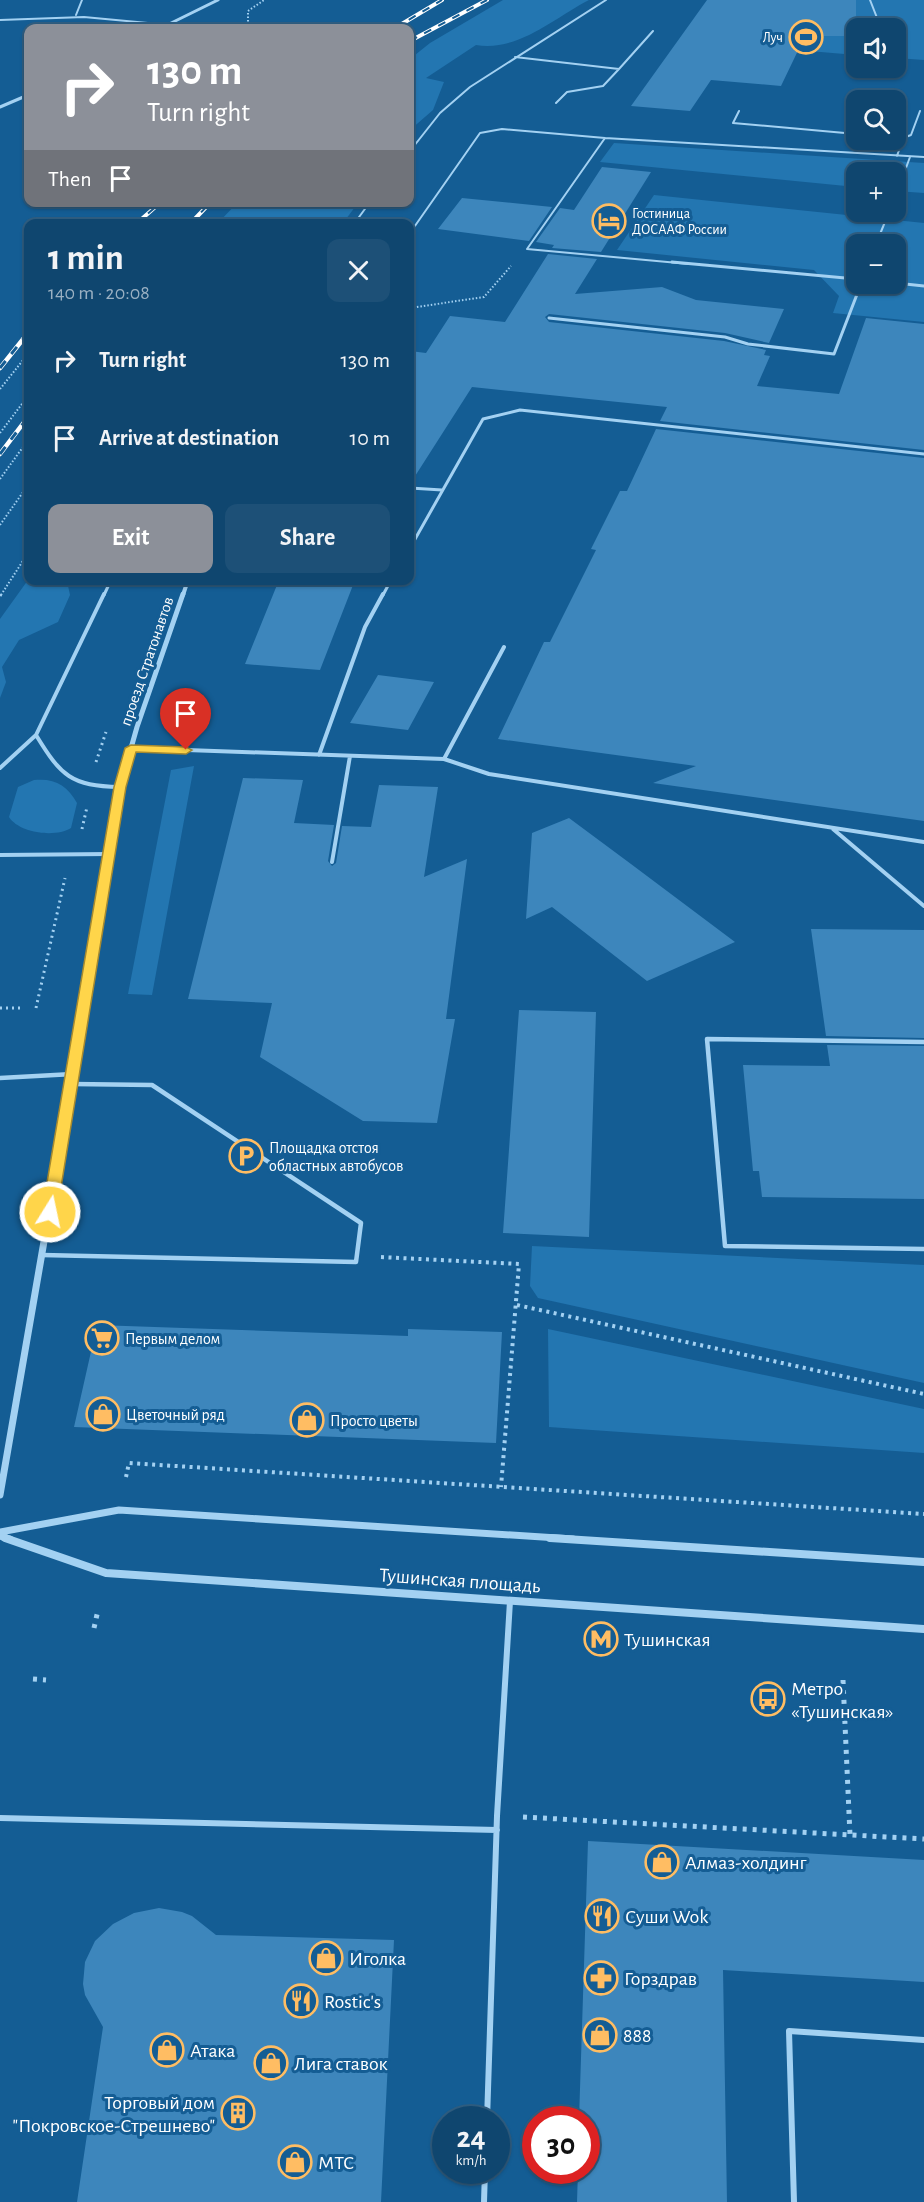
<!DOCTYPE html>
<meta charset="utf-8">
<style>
body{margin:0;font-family:"Alegreya Sans",sans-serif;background:#1d5077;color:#f1f3f6;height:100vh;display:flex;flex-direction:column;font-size:22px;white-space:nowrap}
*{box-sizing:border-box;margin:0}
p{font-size:20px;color:#9bb1c3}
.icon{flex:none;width:33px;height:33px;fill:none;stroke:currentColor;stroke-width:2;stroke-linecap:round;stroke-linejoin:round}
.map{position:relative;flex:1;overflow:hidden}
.side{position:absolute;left:24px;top:219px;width:390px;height:366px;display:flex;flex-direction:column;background:#0f466f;border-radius:12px;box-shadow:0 2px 4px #0004,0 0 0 2px #2f5e82}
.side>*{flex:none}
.banner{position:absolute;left:24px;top:24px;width:390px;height:183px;border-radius:12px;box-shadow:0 2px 4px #0004,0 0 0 2px #2f5e82;background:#8c9099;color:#fff;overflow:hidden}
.buttons{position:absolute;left:846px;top:18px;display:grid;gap:12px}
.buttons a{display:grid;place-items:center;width:60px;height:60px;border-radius:12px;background:#0f466f;box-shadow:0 2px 4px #0004,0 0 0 2px #2f5e82;font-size:30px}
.speed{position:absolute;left:432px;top:2106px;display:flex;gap:12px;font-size:30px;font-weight:700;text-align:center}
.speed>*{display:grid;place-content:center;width:78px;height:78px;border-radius:50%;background:#0f466f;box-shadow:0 2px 4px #0004,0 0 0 2px #2f5e82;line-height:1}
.speed small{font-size:15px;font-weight:400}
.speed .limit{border:9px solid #d22;background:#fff;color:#111}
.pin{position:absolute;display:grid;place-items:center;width:51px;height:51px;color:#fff;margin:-62px -26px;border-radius:50% 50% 50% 0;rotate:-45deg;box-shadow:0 0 6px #0007}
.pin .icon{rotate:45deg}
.me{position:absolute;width:66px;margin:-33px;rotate:10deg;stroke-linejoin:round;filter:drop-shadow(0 0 4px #0008)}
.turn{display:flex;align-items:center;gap:21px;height:126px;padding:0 24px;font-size:27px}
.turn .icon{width:78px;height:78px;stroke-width:2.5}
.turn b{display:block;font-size:42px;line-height:51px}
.then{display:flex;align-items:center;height:57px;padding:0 24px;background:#0003;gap:12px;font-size:22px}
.round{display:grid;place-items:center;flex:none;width:63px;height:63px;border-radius:12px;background:#1d5077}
.summary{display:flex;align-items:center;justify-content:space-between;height:102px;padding:0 24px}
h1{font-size:36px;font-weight:600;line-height:45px}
.primary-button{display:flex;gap:12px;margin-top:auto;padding:12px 24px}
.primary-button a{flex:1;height:69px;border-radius:12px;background:#8c9099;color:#fff;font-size:24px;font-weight:600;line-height:69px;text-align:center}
.primary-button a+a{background:#1d5077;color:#f1f3f6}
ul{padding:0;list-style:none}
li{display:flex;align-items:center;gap:18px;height:78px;padding:0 24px}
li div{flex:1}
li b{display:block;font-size:22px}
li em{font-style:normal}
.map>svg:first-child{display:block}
</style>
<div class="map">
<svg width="924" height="2202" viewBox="0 0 924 2202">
<rect width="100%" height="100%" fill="#145d94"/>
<path fill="#2376b1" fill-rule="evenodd" d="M503 0H589C554 18 518 52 476 45L426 78 444 82 433 110 410 130V59L430 43Z
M762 0H924V60L896 58V28H856V55L751 46Z
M614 143 924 163V193L896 191V172H856V187L600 162Z
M654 195 924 223V322L833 313 839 296 814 270 617 250ZM856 244H896V284H856Z
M238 202H358V203L343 223H218Z
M28 580 67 581 70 595 58 622 19 640 2 667 6 682 0 698V619Z
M194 766 152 995 128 994 171 770Z
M34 780C55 778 67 785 77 803L71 828C55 838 19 833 9 817L18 787Z
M532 1246 924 1265V1383L538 1298 530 1286Z
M548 1329 924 1409V1453L549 1427Z"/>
<path fill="#3d86bc" d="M707 0H856V36H805L781 86 711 80 690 111 631 106Z
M602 167 651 172 601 252 552 248 554 245 536 242 560 208 574 210Z
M462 198 552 207 529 241 438 229Z
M548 254 597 259 575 294 662 287 696 300 784 309 769 343 725 333 549 314 545 317 549 322 724 341 766 350 764 355 770 356 757 386 839 394 866 318 924 324V450L660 421 667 407 472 387 410 484V351L426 353 450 316 505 322Z
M656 429 924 458V821L653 783 696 766 498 739 544 642H550L596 550 591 549 620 491H627Z
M279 580H355L320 670 245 664Z
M378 675 434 682 408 730 350 723Z
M243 778 303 780 294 823 334 825 328 861 332 866 336 863 342 826 371 827 379 785 438 787 424 877 467 859 446 1019H455L437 1123 363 1121 260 1057 272 1003 188 999Z
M569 818 631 864 735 942 647 981 552 907 526 919 532 833Z
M811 929 924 930V1038L826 1036Z
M519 1010 596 1012 589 1237 503 1233Z
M827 1045 924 1046V1199L762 1197 759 1171H753L743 1065 830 1066Z
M97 1325 408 1336V1329L502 1332 496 1443 74 1427Z
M588 1841 924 1860V1982L723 1970 727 2202H577L578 2170H586V2120H579Z
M159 1908 182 1912 192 1916 216 1935 394 1940 381 2202H77L103 2027 85 1995 83 1984 85 1962 95 1941 113 1924 134 1913Z"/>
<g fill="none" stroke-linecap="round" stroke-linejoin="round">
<path stroke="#a3d1f2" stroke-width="2" stroke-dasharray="1.5 2" stroke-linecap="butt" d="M248 25V11L264 0
M410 308 484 297 511 266
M0 389 28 354
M0 433 28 396
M0 479 28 440
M0 525 28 485
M1 595 28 553"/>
<path stroke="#a3d1f2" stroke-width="3" stroke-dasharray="2 4" stroke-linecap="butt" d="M0 596 1 594
M96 762 106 732
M82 829 87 807
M0 1008H20
M36 1008 65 878"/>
<path stroke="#a3d1f2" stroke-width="4" stroke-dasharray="3 4.5" stroke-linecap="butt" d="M381 1257 519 1264 501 1487
M517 1305 924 1394
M126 1477 129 1463 924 1514"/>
<path stroke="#a3d1f2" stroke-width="5" stroke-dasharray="4 6" stroke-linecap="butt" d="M94 1628 98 1610
M33 1679 46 1680
M843 1680 850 1835
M523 1817 924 1839"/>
<path stroke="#a3d1f2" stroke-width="2" d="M870 0 881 28
M76 15 82 0
M0 20 84 17 169 25
M515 57 619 69 653 31
M556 103 567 92 603 86 619 69
M739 111 733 123 856 134
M896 138H903L897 156
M903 138 911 135 920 111
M410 151 440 113 470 87 606 0
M896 195 910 157
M354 224 370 202
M410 233 480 133 502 129 605 138
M876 244 889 212
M689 264 527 249 605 138 924 157"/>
<path stroke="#a3d1f2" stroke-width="3" d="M672 262 856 279
M896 283 924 286
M549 318 725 337 748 344 834 354 861 284
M410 488 442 490
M410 548 483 419 520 410 924 454
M104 595 111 580
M383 595 391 580"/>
<path stroke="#a3d1f2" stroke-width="4" d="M36 735C61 776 71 786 120 787
M131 748 444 759 504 647
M319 755 365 627 383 594
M444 759 489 774 924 842
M0 768 36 735 104 594
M833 829 924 906
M0 855 110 854
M332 862 350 756"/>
<path stroke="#a3d1f2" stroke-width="4.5" d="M924 1042 707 1039 725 1246 924 1249
M0 1078 73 1074
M42 1255 356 1262 361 1223 152 1085 72 1084"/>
<path stroke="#a3d1f2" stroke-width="6" d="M0 1818 497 1830
M487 2120 497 1816 510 1601
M484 2202 485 2170
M794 2202 789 2031 924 2040"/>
<path stroke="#a3d1f2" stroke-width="3" d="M161 28 218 0
M0 107 28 95"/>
<path stroke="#a3d1f2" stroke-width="4" d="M183 595 188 580"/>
<path stroke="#a3d1f2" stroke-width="5" d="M84 1013 120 787 137 727 183 594"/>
<path stroke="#a3d1f2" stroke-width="7" d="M0 1495 84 1011
M0 1532 119 1510 573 1539
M0 1536 10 1539"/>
<path stroke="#a3d1f2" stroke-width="8" d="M5 1538 106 1573 924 1629
M550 1538 924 1562"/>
<g stroke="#fff" stroke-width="4">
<path id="rail-far1" d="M395 28 442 0
M410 41 487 0
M136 224 161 202
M190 224 211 202"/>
</g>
<g stroke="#fff" stroke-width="4.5">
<path id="rail" d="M0 368 28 333
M0 454 28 417"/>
</g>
<use href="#rail-far1" stroke="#145d94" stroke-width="2" stroke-dasharray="8" stroke-linecap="butt"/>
<use href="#rail" stroke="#145d94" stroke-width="3" stroke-dasharray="9" stroke-linecap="butt"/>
</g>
<path fill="#ffd54a" stroke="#a68a30" stroke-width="1.5" d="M131 745 186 747 192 750 186 754 136 752 126 787 57 1212 50 1217 42 1212 114 787 125 748Z"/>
<defs>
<g id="stadium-ring" transform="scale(1.725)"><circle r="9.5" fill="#145d94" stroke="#ffbd63" stroke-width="1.5"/><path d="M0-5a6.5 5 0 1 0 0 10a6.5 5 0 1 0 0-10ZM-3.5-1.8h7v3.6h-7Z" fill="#ffbd63"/></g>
<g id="hotel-ring" transform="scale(1.725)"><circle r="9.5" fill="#145d94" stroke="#ffbd63" stroke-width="1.5"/><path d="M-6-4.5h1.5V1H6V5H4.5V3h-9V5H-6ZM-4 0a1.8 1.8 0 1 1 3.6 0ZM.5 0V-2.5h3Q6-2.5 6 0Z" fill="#ffbd63"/></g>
<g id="parking-ring" transform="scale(1.725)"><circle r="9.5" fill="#145d94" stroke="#ffbd63" stroke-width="1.5"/><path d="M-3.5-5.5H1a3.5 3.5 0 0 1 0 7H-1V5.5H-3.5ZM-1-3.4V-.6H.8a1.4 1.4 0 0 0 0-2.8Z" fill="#ffbd63"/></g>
<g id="supermarket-ring" transform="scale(1.725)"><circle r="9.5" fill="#145d94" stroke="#ffbd63" stroke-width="1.5"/><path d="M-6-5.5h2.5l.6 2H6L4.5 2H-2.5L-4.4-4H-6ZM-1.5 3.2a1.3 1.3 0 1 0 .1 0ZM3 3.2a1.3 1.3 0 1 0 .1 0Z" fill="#ffbd63"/></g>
<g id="shop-ring" transform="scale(1.725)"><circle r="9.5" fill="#145d94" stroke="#ffbd63" stroke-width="1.5"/><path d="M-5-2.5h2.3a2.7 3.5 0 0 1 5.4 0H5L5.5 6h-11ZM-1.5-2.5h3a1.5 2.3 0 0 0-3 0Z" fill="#ffbd63"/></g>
<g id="metro-ring" transform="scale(1.725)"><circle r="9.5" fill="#145d94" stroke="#ffbd63" stroke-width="1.5"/><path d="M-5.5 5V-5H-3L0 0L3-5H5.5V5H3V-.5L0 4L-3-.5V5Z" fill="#ffbd63"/></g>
<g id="bus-ring" transform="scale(1.725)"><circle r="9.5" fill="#145d94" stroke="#ffbd63" stroke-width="1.5"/><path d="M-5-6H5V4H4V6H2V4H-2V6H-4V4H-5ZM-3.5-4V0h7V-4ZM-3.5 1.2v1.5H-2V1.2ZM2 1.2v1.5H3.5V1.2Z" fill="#ffbd63"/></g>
<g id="restaurant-ring" transform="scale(1.725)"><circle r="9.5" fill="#145d94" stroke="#ffbd63" stroke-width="1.5"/><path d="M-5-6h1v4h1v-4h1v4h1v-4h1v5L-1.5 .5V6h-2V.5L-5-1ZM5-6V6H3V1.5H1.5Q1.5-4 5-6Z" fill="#ffbd63"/></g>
<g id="pharmacy-ring" transform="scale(1.725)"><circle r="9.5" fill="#145d94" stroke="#ffbd63" stroke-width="1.5"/><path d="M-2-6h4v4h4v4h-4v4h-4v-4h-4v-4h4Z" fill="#ffbd63"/></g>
<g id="building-ring" transform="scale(1.725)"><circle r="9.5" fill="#145d94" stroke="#ffbd63" stroke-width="1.5"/><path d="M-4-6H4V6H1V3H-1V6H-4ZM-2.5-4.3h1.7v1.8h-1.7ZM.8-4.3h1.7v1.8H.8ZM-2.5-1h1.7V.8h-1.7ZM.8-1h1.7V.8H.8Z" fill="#ffbd63"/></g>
</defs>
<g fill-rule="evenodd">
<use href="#stadium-ring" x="806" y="37"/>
<use href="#hotel-ring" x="609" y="221"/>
<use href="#parking-ring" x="246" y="1156"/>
<use href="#supermarket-ring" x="102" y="1338"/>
<use href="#shop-ring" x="103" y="1414"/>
<use href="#shop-ring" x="307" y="1420"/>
<use href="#metro-ring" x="601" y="1639"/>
<use href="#bus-ring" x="768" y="1699"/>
<use href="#shop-ring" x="662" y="1862"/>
<use href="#restaurant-ring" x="602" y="1916"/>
<use href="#shop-ring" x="326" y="1958"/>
<use href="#pharmacy-ring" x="601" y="1978"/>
<use href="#restaurant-ring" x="301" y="2001"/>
<use href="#shop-ring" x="600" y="2035"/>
<use href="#shop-ring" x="167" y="2050"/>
<use href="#shop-ring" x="271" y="2063"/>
<use href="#building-ring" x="238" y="2113"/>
<use href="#shop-ring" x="295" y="2162"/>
</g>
<g text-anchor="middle" stroke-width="6" stroke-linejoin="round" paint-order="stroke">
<g font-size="14" fill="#fff" stroke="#145d94" text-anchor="end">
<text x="783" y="42">Луч</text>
<text x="632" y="218" text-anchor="start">Гостиница<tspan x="632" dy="16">ДОСААФ России</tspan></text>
</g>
<g font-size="16" fill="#fff" stroke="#145d94">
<text transform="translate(146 661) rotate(-71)" y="6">проезд Стратонавтов</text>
</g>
<g font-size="16" fill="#fff" stroke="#145d94" text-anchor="start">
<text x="269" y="1153">Площадка отстоя<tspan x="269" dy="18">областных автобусов</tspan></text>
<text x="125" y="1344">Первым делом</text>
<text x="126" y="1420">Цветочный ряд</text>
<text x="330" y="1426">Просто цветы</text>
</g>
<g font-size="20" fill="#fff" stroke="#145d94">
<text transform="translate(460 1580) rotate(4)" y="7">Тушинская площадь</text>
</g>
<g font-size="20" fill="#fff" stroke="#145d94" text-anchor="start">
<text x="624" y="1646">Тушинская</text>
<text x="791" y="1695">Метро<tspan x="791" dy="23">«Тушинская»</tspan></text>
<text x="685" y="1869">Алмаз-холдинг</text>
<text x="625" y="1923">Суши Wok</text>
<text x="349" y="1965">Иголка</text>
<text x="624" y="1985">Горздрав</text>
<text x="324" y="2008">Rostic's</text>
<text x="623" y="2042">888</text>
<text x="190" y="2057">Атака</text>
<text x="294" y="2070">Лига ставок</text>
<text x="215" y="2109" text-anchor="end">Торговый дом<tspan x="215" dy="23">"Покровское-Стрешнево"</tspan></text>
<text x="318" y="2169">МТС</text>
</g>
</g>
</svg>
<div class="buttons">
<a><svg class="icon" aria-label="sound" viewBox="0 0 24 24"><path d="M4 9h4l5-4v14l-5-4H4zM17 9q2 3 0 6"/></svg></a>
<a><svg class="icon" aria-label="search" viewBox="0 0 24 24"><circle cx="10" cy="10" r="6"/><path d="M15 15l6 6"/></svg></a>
<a>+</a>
<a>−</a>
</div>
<div class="speed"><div>24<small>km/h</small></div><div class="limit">30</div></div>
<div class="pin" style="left:186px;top:750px;background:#d93025"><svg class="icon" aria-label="arrive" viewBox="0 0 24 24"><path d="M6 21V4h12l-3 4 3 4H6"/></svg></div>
<svg class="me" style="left:50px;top:1212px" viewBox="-20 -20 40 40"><circle r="17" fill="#ffd54a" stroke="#fff" stroke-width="3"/><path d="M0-11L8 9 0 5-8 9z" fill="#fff"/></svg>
<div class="banner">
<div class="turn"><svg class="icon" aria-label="right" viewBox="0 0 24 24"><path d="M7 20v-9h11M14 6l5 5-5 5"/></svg><div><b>130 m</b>Turn right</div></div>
<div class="then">Then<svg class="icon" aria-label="arrive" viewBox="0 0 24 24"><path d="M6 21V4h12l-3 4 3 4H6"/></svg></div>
</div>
<section class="side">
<div class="summary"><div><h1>1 min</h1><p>140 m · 20:08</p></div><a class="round"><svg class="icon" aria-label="close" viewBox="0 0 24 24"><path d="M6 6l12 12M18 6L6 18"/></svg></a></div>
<ul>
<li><svg class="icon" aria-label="right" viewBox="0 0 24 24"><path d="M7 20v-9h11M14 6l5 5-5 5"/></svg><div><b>Turn right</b></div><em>130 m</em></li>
<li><svg class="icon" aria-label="arrive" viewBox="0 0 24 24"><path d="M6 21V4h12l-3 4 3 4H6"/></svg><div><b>Arrive at destination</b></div><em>10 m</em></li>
</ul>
<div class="primary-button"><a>Exit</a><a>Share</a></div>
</section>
</div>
